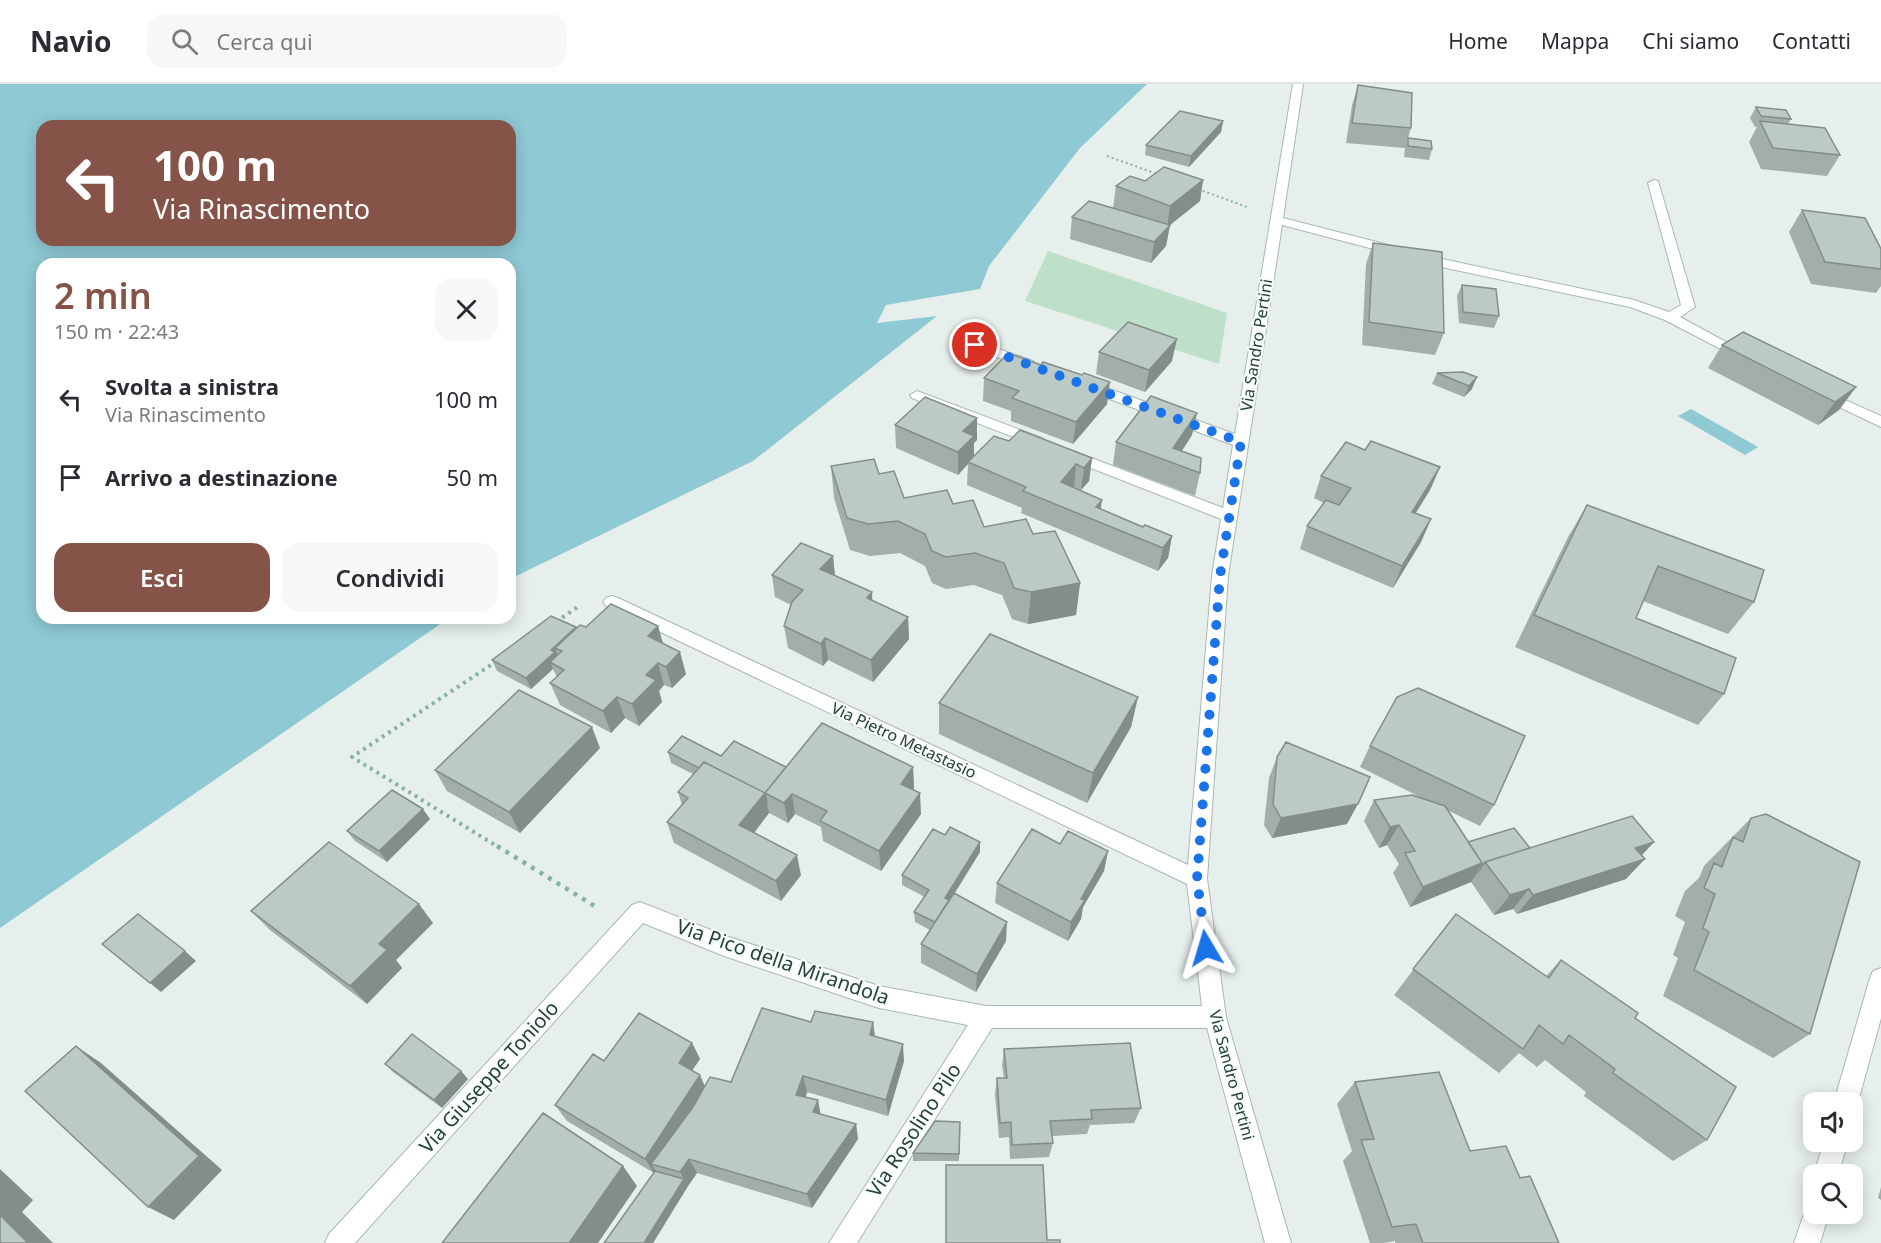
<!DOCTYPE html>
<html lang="it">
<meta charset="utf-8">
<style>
body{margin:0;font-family:"Noto Sans",sans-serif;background:#f7f7f7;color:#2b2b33;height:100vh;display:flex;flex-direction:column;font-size:22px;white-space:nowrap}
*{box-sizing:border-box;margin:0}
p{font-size:20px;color:#7c7c81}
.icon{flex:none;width:33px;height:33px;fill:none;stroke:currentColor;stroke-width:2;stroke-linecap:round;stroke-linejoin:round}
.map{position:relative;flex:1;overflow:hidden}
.sheet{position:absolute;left:36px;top:174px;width:480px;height:366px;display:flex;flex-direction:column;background:#fff;border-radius:18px;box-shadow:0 3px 15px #0003}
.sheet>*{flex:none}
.banner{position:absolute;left:36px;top:36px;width:480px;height:126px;border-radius:18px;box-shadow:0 3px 15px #0003;background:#855347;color:#fff;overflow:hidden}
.controls{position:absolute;left:1803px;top:1008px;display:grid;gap:12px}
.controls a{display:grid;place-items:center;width:60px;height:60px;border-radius:12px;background:#fff;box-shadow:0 3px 15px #0003;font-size:30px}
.pin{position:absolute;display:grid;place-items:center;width:51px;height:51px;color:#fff;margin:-26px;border:3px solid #fff;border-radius:50%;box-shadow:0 2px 6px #0007}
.me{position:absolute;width:66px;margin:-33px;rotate:353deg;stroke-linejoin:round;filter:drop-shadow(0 0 4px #0008)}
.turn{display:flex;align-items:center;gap:21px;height:126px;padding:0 18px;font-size:27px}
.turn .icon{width:78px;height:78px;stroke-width:2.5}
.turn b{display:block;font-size:42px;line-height:51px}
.round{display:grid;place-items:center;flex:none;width:63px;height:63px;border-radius:18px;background:#f7f7f7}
.summary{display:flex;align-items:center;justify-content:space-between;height:102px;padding:0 18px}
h1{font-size:36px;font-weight:600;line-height:45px;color:#855347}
.cta{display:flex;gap:12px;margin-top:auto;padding:12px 18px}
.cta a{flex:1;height:69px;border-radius:18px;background:#855347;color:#fff;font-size:24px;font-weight:600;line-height:69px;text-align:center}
.cta a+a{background:#f7f7f7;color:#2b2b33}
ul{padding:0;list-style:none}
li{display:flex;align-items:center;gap:18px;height:78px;padding:0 18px}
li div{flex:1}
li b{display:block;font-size:22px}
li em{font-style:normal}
header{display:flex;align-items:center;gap:36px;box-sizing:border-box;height:84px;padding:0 30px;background:#fff;border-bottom:2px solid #e1e1e2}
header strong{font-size:28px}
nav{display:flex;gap:33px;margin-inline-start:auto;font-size:21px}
.search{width:420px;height:54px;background:#f7f7f7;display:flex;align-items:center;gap:15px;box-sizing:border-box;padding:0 21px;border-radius:18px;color:#7c7c81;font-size:22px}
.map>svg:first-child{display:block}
</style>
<header>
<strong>Navio</strong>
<div class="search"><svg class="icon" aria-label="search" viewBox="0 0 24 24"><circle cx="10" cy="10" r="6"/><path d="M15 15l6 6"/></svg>Cerca qui</div>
<nav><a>Home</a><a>Mappa</a><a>Chi siamo</a><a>Contatti</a></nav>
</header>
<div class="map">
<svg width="1881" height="1159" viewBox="0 0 1881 1159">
<rect width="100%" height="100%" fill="#e6efeb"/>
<path fill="#bfe0c8" d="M1048 167 1227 229 1219 280 1025 217Z"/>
<path fill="#8ec9d4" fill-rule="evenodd" d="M0 0H1147L1080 64 989 182 980 205 886 221 877 239 937 232 753 377 510 495V180H42V534H449L0 844ZM42 42H510V156H42Z
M1691 325 1758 363 1745 371 1678 332Z"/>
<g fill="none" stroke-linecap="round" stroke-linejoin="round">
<g stroke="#a8b8b2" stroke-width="2">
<path id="minor" d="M1293 0H1303L1283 134 1447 176 1634 216 1669 228 1681 221 1648 99 1654 96 1658 97 1695 223 1680 233 1752 272 1750 275H1740L1665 236 1630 223 1446 184 1282 141 1228 492 1207 795 1226 933 1291 1159H1265L1207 944H992L857 1159H829L968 941 879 924 724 872 643 839 355 1159H325L329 1150 632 821 640 818 726 852 879 902 986 922H1202L1187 800 606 522 603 518 606 514 612 512 618 514 1188 781 1212 492 1221 435 1063 373 1060 370 1068 365 1073 367 1223 424 1233 361 1080 304 1078 301 1080 298H1090L1235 350Z
M975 257 1033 277 1035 280 1028 284 970 264 968 261Z
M1823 306 1881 332V343L1818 313 1816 310 1818 307Z
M917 307 1042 354 1045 357 1042 360H1032L912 314 910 311Z
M1881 884V934L1858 1018 1852 1027V1018H1834L1870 894 1873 887Z
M1824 1058H1848L1838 1090H1814Z
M1814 1118V1130H1829L1820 1159H1794L1807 1121Z"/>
</g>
<path stroke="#86b3a5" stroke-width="2" stroke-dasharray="2 3" stroke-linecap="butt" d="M1107 72 1160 91
M1198 105 1247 123"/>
<path stroke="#86b3a5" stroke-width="4" stroke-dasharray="3 4.5" stroke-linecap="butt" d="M556 538 579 522
M497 577 352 673 500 764"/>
<path stroke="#86b3a5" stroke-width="4.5" stroke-dasharray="4 6" stroke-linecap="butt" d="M497 762 598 824"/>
<use href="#minor" fill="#fff" fill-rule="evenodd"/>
</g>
<path fill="#a1aea9" d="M1358 1 1411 44 1408 54 1432 65 1429 76 1404 73 1405 64 1346 59 1352 21Z
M1756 23 1791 35 1788 40 1840 71 1827 92 1761 85 1749 58 1757 43H1755L1750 34Z
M1223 37 1221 48 1189 83 1145 71 1146 61Z
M1203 96 1200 117 1170 141 1166 162 1151 179 1070 155 1072 133 1113 124 1116 102 1145 97Z
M1802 126 1881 165V202L1876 209 1811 200 1789 148Z
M1373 159 1444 249 1435 271 1362 261 1366 180Z
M1462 201 1499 232 1494 244 1459 239 1457 212Z
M1722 261 1856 303 1839 326 1818 341 1708 284Z
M1099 268 1172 277 1145 308 1096 290Z
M1463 288 1472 305 1464 313 1432 300 1437 289Z
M984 294 1107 320 1073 360 1011 337V327L983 317Z
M895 341 977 356 974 359V372L1009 357 1092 374 1089 397 1081 406 1073 404 1101 426 1143 443 1172 452 1168 474 1158 487 1021 429 1022 424 967 401 968 380 958 391 896 364Z
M1192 351 1182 367 1200 389 1195 412 1113 381 1116 358Z
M1365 366 1440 383 1430 406 1416 429 1431 435 1421 458 1393 504 1300 465 1307 442 1324 419 1314 414 1321 392Z
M831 382 879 390 904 414 953 420 984 443 1033 450 1080 499 1076 531 1028 540 1012 535 1002 511 974 501 946 505 932 499 925 482 900 469 870 472 850 466 834 414Z
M1587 421 1754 518 1728 550 1643 517 1636 534 1724 610 1698 641 1515 563 1568 453Z
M833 472 835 491 872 508V516L908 533 909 555 873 598 828 576 823 582 788 564 784 542 791 521 775 513 772 491Z
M658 542 663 559 686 590 672 604 664 601 659 607 662 618 639 642 625 634 611 649 560 621 550 599 557 593 553 585 531 605 497 587 492 576 576 544 586 543Z
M1138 613 1131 643 1087 719 939 650V619Z
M1370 662 1494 721 1480 742 1447 726 1468 758 1530 764 1654 758 1642 771 1626 795 1517 830 1513 825 1494 831 1471 798 1410 823 1393 789 1399 780 1387 761 1379 764 1364 737 1374 716 1424 715 1360 683Z
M600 664 520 749 447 707 435 686Z
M668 668 721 672 786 683H913L914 704 913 706 921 730 881 787 823 757 821 743 795 730 788 739 769 729 754 748 801 791 781 817 674 759 667 738 682 721 678 708 693 690 671 679Z
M1277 673 1347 740 1272 754 1264 741 1269 694Z
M1751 734 1810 950 1773 974 1663 912 1678 874 1673 871 1685 838 1675 832 1685 807 1699 794 1704 782Z
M430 735 387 778 355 757 347 747Z
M945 751 980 758V768L955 809 1006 857 976 908 921 879V860L930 846 915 838 914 828 925 813 902 801V791Z
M1060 760 1108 767 1104 787 1083 823 1081 835 1068 857 995 819 997 799Z
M251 827 433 839 396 876 402 884 367 920 270 846Z
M1456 830 1546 892 1561 876 1635 934 1707 1056 1673 1077 1584 1012 1586 1008 1545 976 1537 983 1519 969 1499 989 1394 911Z
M811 938H873L875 953 904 977 888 1032 807 1008 806 1013 821 1031 856 1040 858 1055 812 1124 697 1089 688 1102 653 1159H604L654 1089 567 1037 555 1021 604 977 692 959 700 975 692 987 705 1002 731 998Z
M1004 965 1141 1024 1134 1039 1090 1041 1087 1050 1052 1052 1053 1059 1049 1073 1010 1075 1009 1053 999 1054 995 1010 997 994H1004L1002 982Z
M385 980 468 995 442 1024 393 988Z
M1355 998 1470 1067 1520 1094 1559 1159H1395V1157L1384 1159H1370L1343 1077 1352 1067 1337 1020Z
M960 1038 959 1077H913V1069Z
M1881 1103V1116L1878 1114Z"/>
<path fill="#838d89" d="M1223 37 1221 48 1189 83 1191 72Z
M1203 96 1200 117 1170 141 1166 162 1151 179 1154 158 1167 144 1170 122Z
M1177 255 1172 277 1145 308 1149 286Z
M1477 293 1472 305 1464 313 1469 302Z
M1110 298 1107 320 1073 360 1076 338Z
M1856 303 1839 326 1818 341 1835 318Z
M1197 329 1192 351 1173 380V364Z
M977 334V356L974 359V374L968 378V380L958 391V368L963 347Z
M1092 374 1089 397 1081 406 1084 384Z
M1076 380 1074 403 1058 421 1061 398Z
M1440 383 1430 406 1402 450 1412 428Z
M1102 416 1099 438 1096 423Z
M1431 435 1421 458 1393 504 1402 482Z
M1172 452 1168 474 1158 487 1163 464Z
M833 472 835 495 820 485Z
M1080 499 1076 531 1028 540 1031 508Z
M872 508 873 530 867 514Z
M908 533 909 555 873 598 871 576Z
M658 542 664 564 648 552Z
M576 543 580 554 562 567 555 564 559 573 550 578 553 585 531 605 526 594 551 566Z
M825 554 828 576 823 582 821 560Z
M680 568 686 590 672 604 666 583Z
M658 579 664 601 659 607 662 618 639 642 632 620 646 591Z
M617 613 625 634 611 649 603 627Z
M1138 613 1131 643 1087 719 1093 689Z
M592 643 600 664 520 749 509 728Z
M913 683 914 704 902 721 901 700Z
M765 709 769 729 745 761 739 741Z
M920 709 921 730 881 787 879 767Z
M792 710 795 730 788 739 784 719Z
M1358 720 1347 740 1272 754 1281 734Z
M423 725 430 735 387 778 379 767Z
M1399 741 1387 761 1379 764 1390 743Z
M980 758V768L945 824V814Z
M1654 758 1635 778V764Z
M1108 767 1104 787 1083 823 1081 835 1068 857 1071 838 1081 815Z
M797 771 801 791 781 817 776 797Z
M1645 775 1626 795 1517 830 1533 811Z
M1482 779 1478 788 1471 798 1410 823 1423 803Z
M1529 805 1513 825 1494 831 1510 811Z
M419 820 433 839 396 876 402 884 367 920 350 902 379 860Z
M1007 838 1006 857 976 908 977 890Z
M185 867 196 877 161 908 150 899Z
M873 938 875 955 870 951Z
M692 959 700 975 686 995 679 979Z
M903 960 904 977 888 1032 886 1016Z
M76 962 101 979 222 1086 174 1136 148 1123Z
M461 987 468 995 442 1024 434 1016Z
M700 991 707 1007 651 1080 656 1087 654 1089 645 1075Z
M803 992 807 1008 801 1027 796 1011Z
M818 1016 821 1032 813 1028Z
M856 1040 858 1055 812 1124 807 1110Z
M689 1075 697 1089 688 1102 680 1088Z
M623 1082 637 1102 598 1159H569Z
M0 1085 33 1116 22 1128 53 1159H28L0 1131Z
M684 1095 688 1102 653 1159H644Z"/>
<path fill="#bbcac4" stroke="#838d89" stroke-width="1.5" d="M1358 1 1412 9 1411 44 1352 39Z
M1756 23 1786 26 1791 35 1761 32Z
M1180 27 1223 37 1191 72 1146 61Z
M1760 37 1825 44 1840 71 1773 64Z
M1408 54 1431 57 1432 65 1408 62Z
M1164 83 1203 96 1170 122 1116 102 1130 92 1145 97Z
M1089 117 1170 141 1154 158 1072 133Z
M1802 126 1865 134 1881 165V185L1825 178Z
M1373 159 1442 168 1444 249 1369 238Z
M1462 201 1496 205 1499 232 1463 228Z
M1128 238 1177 255 1149 286 1099 268Z
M1743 248 1856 303 1835 318 1722 261Z
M1008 269 1041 281 1043 278 1082 291 1084 289 1110 298 1076 338 1012 314 1019 307 984 294Z
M1463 288 1477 293 1469 302 1437 289Z
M1151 312 1197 329 1173 364 1201 374 1200 389 1116 358Z
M925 313 977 334 963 347 974 352 958 368 895 341Z
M1020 346 1092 374 1084 384 1076 380 1061 398 1102 416 1096 423 1143 443 1145 441 1172 452 1163 464 1023 407 1026 403 968 378 994 352 1009 357Z
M1371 357 1440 383 1412 428 1431 435 1402 482 1307 442 1326 416 1339 421 1351 404 1321 392 1346 358 1365 366Z
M874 375 879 390 894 387 904 414 947 406 953 420 973 416 984 443 1026 435 1033 450 1055 447 1080 499 1031 508 1014 504 1004 479 975 469 946 473 932 467 925 450 898 437 868 440 847 434 831 382Z
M1587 421 1764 486 1754 518 1658 482 1636 534 1736 574 1724 610 1534 531Z
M801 459 833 472 820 485 872 508 867 514 908 533 871 576 825 554 821 560 784 542 792 518 803 506 772 491Z
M611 520 658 542 648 552 680 568 666 583 658 579 646 591 656 596 632 620 617 613 603 627 550 599 564 586 550 578 562 567 555 564 580 541 586 543Z
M551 532 576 543 551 566 555 568 526 594 492 576Z
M990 550 1138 613 1093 689 939 619Z
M1418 604 1525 652 1494 721 1370 662 1397 613Z
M519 606 592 643 509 728 435 686Z
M822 639 913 683 901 700 920 709 879 767 820 737 827 727 792 710 784 719 765 709Z
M682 652 721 672 734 657 786 683 765 709 767 719 765 709 704 678 699 684 668 668Z
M1286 658 1370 693 1358 720 1281 734 1273 720 1277 673Z
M704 678 765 709 739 741 797 771 776 797 667 738 688 714 678 708Z
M392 706 423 725 379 767 347 747Z
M1412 711 1445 722 1482 779 1423 803 1405 769 1415 767 1399 741 1390 743 1374 716Z
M1766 730 1860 778 1810 950 1694 886 1709 848 1703 844 1715 810 1704 804 1714 779 1722 783 1733 753 1743 758 1751 734Z
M1632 732 1654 758 1635 764 1645 775 1533 811 1529 805 1510 811 1485 778Z
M950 743 980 758 945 814 949 816 935 838 914 828 929 806 902 791 933 745 945 751Z
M1514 744 1530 764 1485 778 1478 788 1475 789 1482 779 1468 758Z
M1032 745 1060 760 1068 747 1108 767 1081 815 1085 816 1071 838 997 799Z
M329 758 419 820 379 860 387 866 350 902 251 827Z
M954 809 1007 838 977 890 921 860Z
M138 830 185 867 150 899 102 860Z
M1456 830 1549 894 1561 876 1638 929 1635 934 1736 1003 1707 1056 1613 989 1615 985 1569 951 1563 960 1539 941 1523 965 1413 885Z
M762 924 811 938 815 927 873 938 870 951 903 960 886 1016 803 992 796 1011 818 1016 813 1028 856 1040 807 1110 689 1075 680 1088 651 1080 693 1023 710 993 731 998Z
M639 929 692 959 679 979 700 991 645 1075 555 1021 593 970 604 977Z
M412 950 461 987 434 1016 385 980Z
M1130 959 1141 1024 1091 1026 1092 1035 1050 1037 1053 1059 1012 1061 1011 1038 1000 1039 997 994H1007L1004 965Z
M76 962 199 1072 148 1123 25 1007Z
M1439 988 1470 1067 1506 1062 1520 1094 1530 1092 1559 1159H1423L1416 1140 1392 1143 1361 1056 1374 1055 1355 998Z
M543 1029 623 1082 569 1159H442Z
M935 1037 960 1038 959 1070 913 1069Z
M946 1081H1043L1047 1156H1060V1159H946Z
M655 1087 684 1095 644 1159H604Z
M0 1131 28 1159H0Z"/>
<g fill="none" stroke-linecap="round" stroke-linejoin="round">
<path stroke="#1a73e8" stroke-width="10" stroke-dasharray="0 18" d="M975 261 1241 358 1220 492 1197 795 1206 864"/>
</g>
<g text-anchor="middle" stroke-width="4.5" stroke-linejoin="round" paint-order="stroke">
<g font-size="16" fill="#24423a" stroke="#f7fbf9">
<text transform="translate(1256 261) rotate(-81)" y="6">Via Sandro Pertini</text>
<text transform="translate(904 656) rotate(25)" y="6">Via Pietro Metastasio</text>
<text transform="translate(1232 991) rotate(75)" y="6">Via Sandro Pertini</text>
</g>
<g font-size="20" fill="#24423a" stroke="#f7fbf9">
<text transform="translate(783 878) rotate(19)" y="7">Via Pico della Mirandola</text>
<text transform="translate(489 993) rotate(-48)" y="7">Via Giuseppe Toniolo</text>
<text transform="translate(914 1046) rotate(-57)" y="7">Via Rosolino Pilo</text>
</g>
</g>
</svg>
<div class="controls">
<a><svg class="icon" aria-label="sound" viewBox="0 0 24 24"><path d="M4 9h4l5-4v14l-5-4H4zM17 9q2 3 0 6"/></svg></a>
<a><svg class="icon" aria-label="search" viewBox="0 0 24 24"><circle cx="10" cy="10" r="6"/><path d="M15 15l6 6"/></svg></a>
</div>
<div class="pin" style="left:975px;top:261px;background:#d93025"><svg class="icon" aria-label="arrive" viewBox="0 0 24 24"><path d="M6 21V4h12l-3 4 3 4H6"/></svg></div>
<svg class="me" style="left:1206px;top:864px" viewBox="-20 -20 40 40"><path d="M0-17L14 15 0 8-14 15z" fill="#1a73e8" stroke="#fff" stroke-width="4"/></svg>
<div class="banner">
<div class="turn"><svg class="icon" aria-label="left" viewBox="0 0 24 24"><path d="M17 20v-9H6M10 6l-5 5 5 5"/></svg><div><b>100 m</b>Via Rinascimento</div></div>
</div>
<section class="sheet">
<div class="summary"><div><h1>2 min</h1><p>150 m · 22:43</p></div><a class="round"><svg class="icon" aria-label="close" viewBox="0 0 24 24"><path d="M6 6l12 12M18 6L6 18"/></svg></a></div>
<ul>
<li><svg class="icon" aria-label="left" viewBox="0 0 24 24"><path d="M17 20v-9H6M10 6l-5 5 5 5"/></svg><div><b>Svolta a sinistra</b><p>Via Rinascimento</p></div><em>100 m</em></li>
<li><svg class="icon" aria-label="arrive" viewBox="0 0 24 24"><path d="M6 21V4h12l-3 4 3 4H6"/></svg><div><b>Arrivo a destinazione</b></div><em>50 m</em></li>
</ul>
<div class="cta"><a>Esci</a><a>Condividi</a></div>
</section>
</div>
